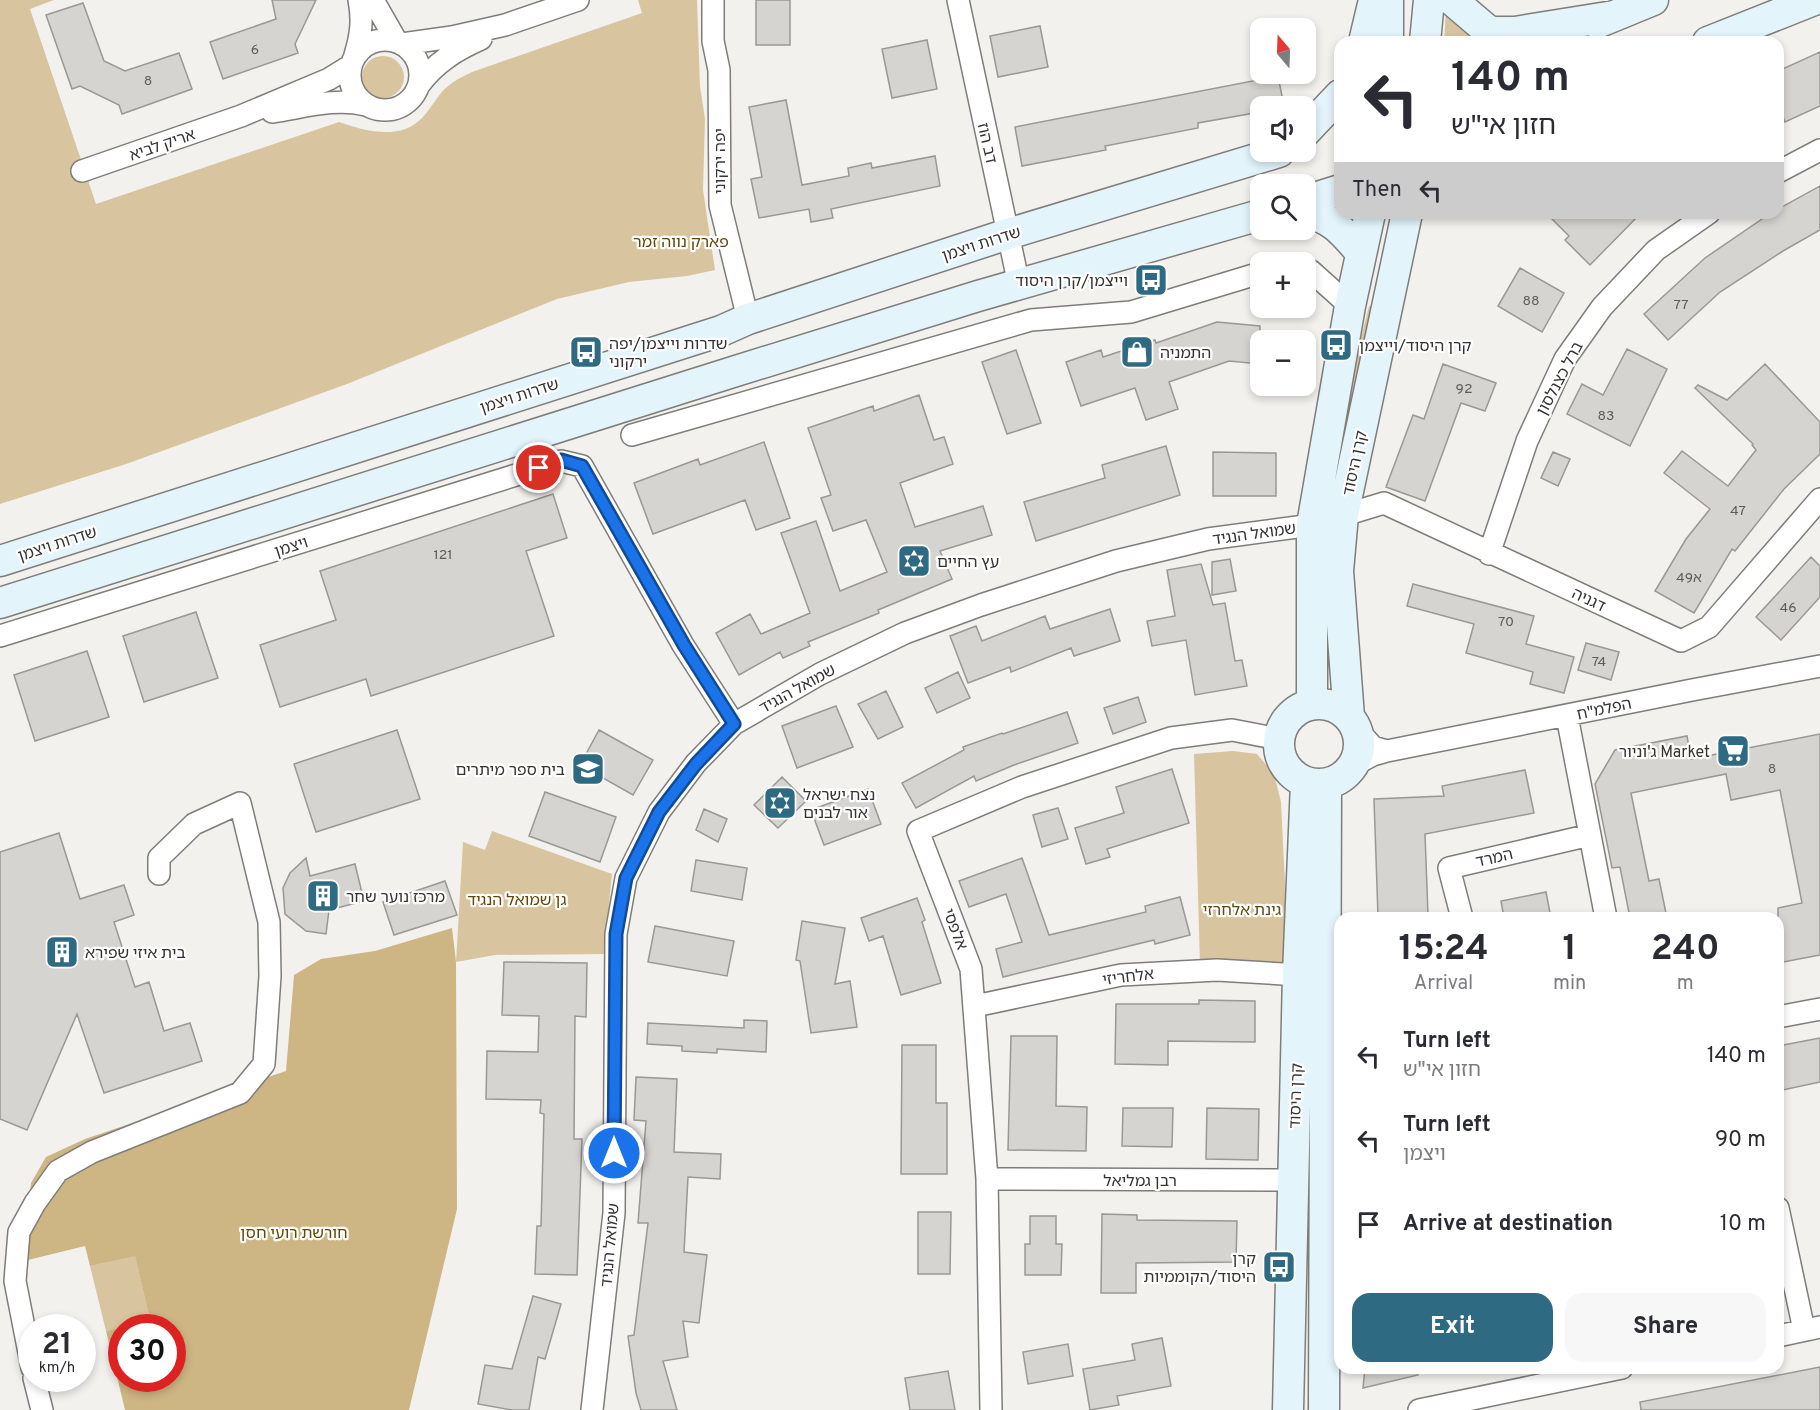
<!DOCTYPE html>
<meta charset="utf-8">
<style>
body{margin:0;font-family:Overpass,"Noto Sans Hebrew",sans-serif;background:#f7f7f7;color:#2b2b33;height:100vh;display:flex;flex-direction:column;font-size:22px;white-space:nowrap}
*{box-sizing:border-box;margin:0}
p{font-size:20px;color:#7c7c81}
.icon{flex:none;width:33px;height:33px;fill:none;stroke:currentColor;stroke-width:2;stroke-linecap:round;stroke-linejoin:round}
.map{position:relative;flex:1;overflow:hidden}
.drawer{position:absolute;left:1334px;top:912px;width:450px;height:462px;display:flex;flex-direction:column;background:#fff;border-radius:18px;box-shadow:0 3px 9px #0003}
.drawer>*{flex:none}
.banner{position:absolute;left:1334px;top:36px;width:450px;height:183px;border-radius:18px;box-shadow:0 3px 9px #0003;background:#fff;color:#2b2b33;overflow:hidden}
.needle{width:39px;rotate:341deg}
.fabs{position:absolute;left:1250px;top:18px;display:grid;gap:12px}
.fabs a{display:grid;place-items:center;width:66px;height:66px;border-radius:12px;background:#fff;box-shadow:0 3px 9px #0003;font-size:30px}
.speed{position:absolute;left:18px;top:1314px;display:flex;gap:12px;font-size:30px;font-weight:700;text-align:center}
.speed>*{display:grid;place-content:center;width:78px;height:78px;border-radius:50%;background:#fff;box-shadow:0 3px 9px #0003;line-height:1}
.speed small{font-size:15px;font-weight:400}
.speed .limit{border:9px solid #d22;background:#fff;color:#111}
.pin{position:absolute;display:grid;place-items:center;width:51px;height:51px;color:#fff;margin:-26px;border:3px solid #fff;border-radius:50%;box-shadow:0 2px 6px #0007}
.me{position:absolute;width:66px;margin:-33px;rotate:0deg;stroke-linejoin:round;filter:drop-shadow(0 0 4px #0008)}
.turn{display:flex;align-items:center;gap:21px;height:126px;padding:0 18px;font-size:27px}
.turn .icon{width:78px;height:78px;stroke-width:2.5}
.turn b{display:block;font-size:42px;line-height:51px}
.then{display:flex;align-items:center;height:57px;padding:0 18px;background:#0003;gap:12px;font-size:22px}
.eta{display:flex;justify-content:space-evenly;align-items:center;height:102px;text-align:center}
.eta b{font-size:36px;font-weight:700;line-height:42px}
.primary-button{display:flex;gap:12px;margin-top:auto;padding:12px 18px}
.primary-button a{flex:1;height:69px;border-radius:18px;background:#2e6a81;color:#fff;font-size:24px;font-weight:700;line-height:69px;text-align:center}
.primary-button a+a{background:#f7f7f7;color:#2b2b33}
ul{padding:0;list-style:none}
li{display:flex;align-items:center;gap:18px;height:84px;padding:0 18px}
li div{flex:1}
li b{display:block;font-size:22px}
li em{font-style:normal}
.map>svg:first-child{display:block}
</style>
<div class="map">
<svg width="1820" height="1410" viewBox="0 0 1820 1410">
<rect width="100%" height="100%" fill="#f3f1ed"/>
<path fill="#d8c5a0" d="M0 0H54L30 9 96 204 339 122C365 131 400 141 422 118 432 108 437 95 448 86 455 80 464 76 472 72L642 13 638 0H697L700 86 705 119 703 190 715 270 687 276 629 282 557 299 347 384 126 464 0 504Z
M1446 10 1539 42H1444Z
M362 77a21 21 0 1 1 42 0a21 21 0 1 1-42 0Z
M1369 306 1380 308 1344 474H1331L1335 441Z
M1233 751 1257 754 1274 774 1281 802 1289 965H1200L1194 754Z
M492 831 612 874 604 954 495 955 456 962 463 842 485 850Z
M135 1255 150 1320 106 1331 90 1266Z"/>
<path fill="#ceb684" fill-rule="evenodd" d="M452 928 456 962 457 1209 409 1410H125L106 1331 150 1320 135 1256 90 1266 85 1246 24 1261 31 1183 46 1157 85 1139 286 1071 294 975 321 959 375 951ZM122 1328H172V1378H122Z"/>
<path fill="#d6d4d0" stroke="#9a9894" stroke-width="1.5" d="M272 0H316L295 44 298 53 223 79 210 42 276 19Z
M756 0H790V45H756Z
M83 3 104 61 125 71 179 53 192 89 122 114 119 105 80 86 72 89 46 15Z
M1040 26 1048 67 998 77 990 36Z
M927 40 937 89 892 98 882 49Z
M1820 52V106L1785 122 1778 105V71Z
M1278 76 1284 106H1260V112L1198 123V128L1105 146 1106 150 1022 166 1015 127Z
M786 100 802 185 849 176 848 168 871 163 872 168 935 156 940 186 831 209 833 218 811 222 809 209 759 218 751 179 762 177 749 107Z
M1820 186V230L1783 251 1720 292 1668 340 1644 314 1705 258 1768 215 1778 213V209Z
M1546 213H1641L1590 265 1565 240 1569 236Z
M1520 268 1564 293 1542 332 1498 306Z
M1217 322 1260 326V364L1229 361 1169 382 1178 409 1146 420 1135 388 1081 406 1066 362 1101 350 1103 357 1155 340 1156 343Z
M1627 349 1667 369 1630 446 1567 414 1582 384 1603 395Z
M1016 350 1041 423 1007 434 982 362Z
M1443 364 1496 383 1485 411 1461 403 1425 501 1386 487 1413 415 1424 419Z
M1765 364 1820 422V454L1784 489 1735 551 1732 549 1694 613 1655 591 1686 539 1710 509 1664 473 1682 451 1728 486 1756 450 1752 445 1753 444 1695 388 1698 385 1727 400Z
M919 395 934 440 944 437 953 464 900 483 915 527 983 506 992 535 940 551 952 579 878 610 879 613 808 642 810 646 783 658 780 652 739 675 716 633 750 614 761 634 810 613 781 533 816 521 840 591 887 572 866 520 833 531 821 498 831 495 808 428 873 406 874 411Z
M764 442 790 518 756 530 745 500 653 534 634 483 698 459 700 465Z
M1166 446 1180 495 1036 541 1024 502 1105 478 1102 465Z
M1213 452 1276 453V496H1213Z
M1553 452 1570 459 1558 486 1541 478Z
M553 494 567 538 526 551 554 636 371 696 366 679 280 707 260 645 336 620 320 571Z
M1811 557 1820 566V597L1781 640 1756 617Z
M1230 559 1236 591 1212 595V562Z
M1201 564 1213 605 1225 603 1235 661 1242 660 1247 686 1195 695 1186 640 1152 646 1147 621 1175 616 1167 570Z
M1413 584 1534 616 1526 644 1574 657 1564 693 1530 684 1533 672 1466 653 1474 624 1407 606Z
M1110 609 1120 641 1074 656 1071 648 1011 672 1010 667 968 683 950 636 976 626 982 641 1045 616 1050 629Z
M196 612 218 678 144 702 123 636Z
M1586 643 1619 652 1611 680 1578 670Z
M87 651 109 717 35 741 14 675Z
M958 672 970 698 937 713 925 688Z
M886 691 903 727 878 739 858 704Z
M1138 697 1146 722 1113 734 1104 708Z
M836 706 853 747 797 768 782 726Z
M1067 712 1078 743 1014 765 976 781 974 776 916 808 902 783 964 750 963 747 1002 733 1003 734Z
M397 730 420 799 316 832 294 764Z
M599 730 653 760 633 795 580 765Z
M1820 734V955L1778 963V908L1802 903 1780 790 1731 800 1726 774 1631 793 1649 881 1659 879 1667 918H1630L1620 867 1612 868 1595 784 1615 750 1687 736 1691 759Z
M1172 769 1189 823 1107 849 1110 857 1086 864 1075 828 1124 813 1116 787Z
M1525 770 1534 813 1425 834 1428 915 1378 916 1374 799 1444 796 1442 786Z
M782 777 806 801 778 828 754 805Z
M868 789 881 824 824 845 811 810Z
M545 792 616 817 600 862 529 836Z
M1058 808 1068 839 1042 847 1033 815Z
M704 809 727 819 718 842 696 830Z
M59 833 80 899 124 885 134 915 114 922 135 987 149 982 164 1031 190 1023 202 1061 104 1093 77 1014 27 1130 0 1119V852Z
M306 858 310 876 355 864 364 901 329 910 326 934 306 931 285 914 283 888 290 873Z
M1022 858 1049 935 1146 912 1145 906 1180 897 1190 935 1155 944 1154 940 1003 977 996 949 1022 942 1006 894 969 907 959 881Z
M696 860 747 868 742 900 691 891Z
M445 881 457 915 394 935 383 902Z
M1546 892 1551 918H1504L1501 901Z
M917 898 925 920 922 922 941 983 901 995 883 936 869 941 861 918Z
M802 921 845 928 835 984 850 981 857 1027 811 1033 800 961 796 960Z
M655 926 734 941 727 976 648 962Z
M504 962 587 963 586 1017 575 1016 574 1139H582L577 1275 535 1274 537 1226H541L544 1114 540 1113 541 1100 486 1099 487 1051 538 1052 539 1016 502 1015Z
M1199 1000 1255 1001V1042L1168 1041V1065L1115 1064 1116 1004H1199Z
M744 1020 767 1021 766 1052 717 1049V1053L682 1051V1046L647 1044 648 1023 744 1028Z
M1011 1036H1057L1056 1106 1087 1107 1086 1151 1008 1150Z
M1820 1038V1082L1778 1091V1046Z
M902 1045H936V1103H947V1174H901Z
M636 1077 677 1079 674 1152 721 1154 720 1179 688 1177 684 1252 707 1255 699 1323 683 1321 688 1357 663 1361 677 1410H641L636 1393 628 1336 634 1335 648 1223H638L646 1121 634 1120Z
M1123 1108H1173L1172 1147 1122 1146Z
M1207 1108 1259 1109 1258 1160 1206 1159Z
M918 1212H951L950 1274H918Z
M1102 1214 1137 1215V1220L1237 1221 1236 1262 1136 1263V1293H1101Z
M1030 1216H1056V1244H1062L1061 1275H1025V1244H1030Z
M533 1296 561 1304 545 1359 538 1357 529 1410H512L478 1404 485 1365 512 1369Z
M1162 1338 1171 1386 1117 1396 1119 1405 1090 1410 1083 1369 1135 1360 1132 1344Z
M1068 1344 1073 1376 1028 1384 1023 1352Z
M1820 1367V1410H1641L1640 1402Z
M1365 1368H1418V1375L1363 1388Z
M948 1371 955 1410H910L905 1378Z"/>
<g fill="none" stroke-linecap="round" stroke-linejoin="round">
<g stroke="#7f7d79" stroke-width="24">
<path id="street" d="M373 0 397 42
M713 0V41L719 70 720 205 748 319
M958 0 1019 285
M350 75a35 35 0 1 1 70 0a35 35 0 1 1-70 0Z
M402 44 452 37 505 25 578 0
M355 55C361 35 363 20 359 0
M419 85C435 63 456 50 481 39
M272 112C301 108 336 97 365 105
M82 171 241 116 329 79 350 66
M1778 172 1820 150
M1305 269 1311 271 1350 306
M632 435 1031 320 1131 312 1260 273
M1489 554 1527 441 1565 359 1602 307 1656 250 1709 213
M0 636 561 461 582 466 683 645 734 724
M1567 716 1606 918
M1356 728 1373 747 1387 751
M1354 765 1373 755 1387 751 1692 690 1820 666
M1462 918 1449 868 1590 835
M975 1006 1121 975 1217 970 1283 974
M1778 1017 1820 1009
M987 1179 1292 1180
M1778 1208 1804 1330
M1778 1336 1820 1327
M32 1368 15 1281 19 1232 35 1203 58 1171 92 1152 240 1093 264 1064 270 976 269 922 240 803 194 824 159 858V874
M34 1378 42 1410
M592 1410 614 1213 616 934 626 878 659 812 696 763 734 724 820 674 905 633 981 605 1116 561 1208 539 1312 525 1384 503 1681 641 1709 627 1820 499
M991 1410 987 1179 971 969 918 831 1022 787 1171 738 1232 730 1279 739
M1419 1410 1622 1368"/>
</g>
<g stroke="#7f7d79" stroke-width="33">
<path id="secondary" d="M1452 0 1486 29 1492 32H1515L1614 16
M1597 23 1653 0
M1364 42 1374 0
M1388 42V0
M1425 42 1429 0
M1708 42 1814 0
M1305 132 1340 95
M1305 201 1340 190
M1305 213C1331 216 1345 234 1361 253
M0 561 721 331 748 319 1008 234 1279 152
M0 603 736 371 978 296 1260 215
M1279 744a40 40 0 1 1 80 0a40 40 0 1 1-80 0Z
M1312 704V525L1350 306 1370 213
M1349 717 1338 571 1343 515 1407 213
M1288 1410 1298 974 1306 783
M1324 1410 1326 789"/>
</g>
<use href="#street" stroke="#fff" stroke-width="21"/>
<use href="#secondary" stroke="#e3f4fb" stroke-width="30"/>
</g>
<g fill="none" stroke-linecap="round" stroke-linejoin="round">
<g stroke="#114b97" stroke-width="15">
<path id="route" d="M539 468 561 460 582 466 684 645 734 724 696 764 659 812 626 878 616 934 614 1153"/>
</g>
<use href="#route" stroke="#1a73e8" stroke-width="10"/>
</g>
<defs>
<g id="bus-square" transform="scale(1.725)"><rect x="-9" y="-9" width="18" height="18" rx="4" fill="#2e6a81" stroke="#fff"/><path d="M-5-6H5V4H4V6H2V4H-2V6H-4V4H-5ZM-3.5-4V0h7V-4ZM-3.5 1.2v1.5H-2V1.2ZM2 1.2v1.5H3.5V1.2Z" fill="#fff"/></g>
<g id="shop-square" transform="scale(1.725)"><rect x="-9" y="-9" width="18" height="18" rx="4" fill="#2e6a81" stroke="#fff"/><path d="M-5-2.5h2.3a2.7 3.5 0 0 1 5.4 0H5L5.5 6h-11ZM-1.5-2.5h3a1.5 2.3 0 0 0-3 0Z" fill="#fff"/></g>
<g id="synagogue-square" transform="scale(1.725)"><rect x="-9" y="-9" width="18" height="18" rx="4" fill="#2e6a81" stroke="#fff"/><path d="M0-6.5L5.6 3.2H-5.6ZM0 6.5L5.6-3.2H-5.6Z" fill="#fff"/></g>
<g id="supermarket-square" transform="scale(1.725)"><rect x="-9" y="-9" width="18" height="18" rx="4" fill="#2e6a81" stroke="#fff"/><path d="M-6-5.5h2.5l.6 2H6L4.5 2H-2.5L-4.4-4H-6ZM-1.5 3.2a1.3 1.3 0 1 0 .1 0ZM3 3.2a1.3 1.3 0 1 0 .1 0Z" fill="#fff"/></g>
<g id="school-square" transform="scale(1.725)"><rect x="-9" y="-9" width="18" height="18" rx="4" fill="#2e6a81" stroke="#fff"/><path d="M0-5L7-2L0 1L-7-2ZM-4 1L0 2.5L4 1V4Q0 6-4 4Z" fill="#fff"/></g>
<g id="building-square" transform="scale(1.725)"><rect x="-9" y="-9" width="18" height="18" rx="4" fill="#2e6a81" stroke="#fff"/><path d="M-4-6H4V6H1V3H-1V6H-4ZM-2.5-4.3h1.7v1.8h-1.7ZM.8-4.3h1.7v1.8H.8ZM-2.5-1h1.7V.8h-1.7ZM.8-1h1.7V.8H.8Z" fill="#fff"/></g>
</defs>
<g fill-rule="evenodd">
<use href="#bus-square" x="1151" y="280"/>
<use href="#bus-square" x="1336" y="345"/>
<use href="#bus-square" x="586" y="352"/>
<use href="#shop-square" x="1137" y="352"/>
<use href="#synagogue-square" x="914" y="561"/>
<use href="#supermarket-square" x="1733" y="751"/>
<use href="#school-square" x="588" y="769"/>
<use href="#synagogue-square" x="780" y="803"/>
<use href="#building-square" x="323" y="896"/>
<use href="#building-square" x="62" y="952"/>
<use href="#bus-square" x="1279" y="1267"/>
</g>
<g text-anchor="middle" stroke-width="4.5" stroke-linejoin="round" paint-order="stroke">
<g font-size="14" fill="#5d5c5a">
<text x="255" y="54">6</text>
<text x="148" y="85">8</text>
<text x="1531" y="305">88</text>
<text x="1681" y="309">77</text>
<text x="1464" y="393">92</text>
<text x="1606" y="420">83</text>
<text x="1738" y="515">47</text>
<text x="443" y="559">121</text>
<text x="1689" y="582">49א</text>
<text x="1788" y="612">46</text>
<text x="1506" y="626">70</text>
<text x="1599" y="666">74</text>
<text x="1772" y="773">8</text>
</g>
<g font-size="16" fill="#353433" stroke="#fff">
<text transform="translate(988 143) rotate(77)" y="6">דב הוז</text>
<text transform="translate(162 144) rotate(-19)" y="6">אריק לביא</text>
<text transform="translate(719 161) rotate(-90)" y="6">יפה ירקוני</text>
<text transform="translate(981 243) rotate(-18)" y="6">שדרות ויצמן</text>
<text transform="translate(1559 378) rotate(-62)" y="6">ברל כצנלסון</text>
<text transform="translate(519 395) rotate(-18)" y="6">שדרות ויצמן</text>
<text transform="translate(1354 463) rotate(-78)" y="6">קרן היסוד</text>
<text transform="translate(1254 533) rotate(-8)" y="6">שמואל הנגיד</text>
<text transform="translate(57 543) rotate(-18)" y="6">שדרות ויצמן</text>
<text transform="translate(291 546) rotate(-18)" y="6">ויצמן</text>
<text transform="translate(1589 599) rotate(25)" y="6">דגניה</text>
<text transform="translate(797 688) rotate(-29)" y="6">שמואל הנגיד</text>
<text transform="translate(1604 708) rotate(-12)" y="6">הפלמ"ח</text>
<text transform="translate(1494 857) rotate(-13)" y="6">המרד</text>
<text transform="translate(956 929) rotate(69)" y="6">אלפסי</text>
<text transform="translate(1128 976) rotate(-7)" y="6">אלחריזי</text>
<text transform="translate(1295 1096) rotate(-88)" y="6">קרן היסוד</text>
<text x="1140" y="1186">רבן גמליאל</text>
<text transform="translate(609 1245) rotate(-85)" y="6">שמואל הנגיד</text>
</g>
<g font-size="16" fill="#614808" stroke="#fff">
<text x="681" y="247">פארק נווה זמר</text>
<text x="517" y="905">גן שמואל הנגיד</text>
<text x="1242" y="915">גינת אלחרזי</text>
<text x="294" y="1238">חורשת רועי חסן</text>
</g>
<g font-size="16" fill="#353433" stroke="#fff" text-anchor="start">
<text x="1128" y="286" text-anchor="end">וייצמן/קרן היסוד</text>
<text x="609" y="349">שדרות וייצמן/יפה<tspan x="609" dy="18">ירקוני</tspan></text>
<text x="1359" y="351">קרן היסוד/וייצמן</text>
<text x="1160" y="358">התמניה</text>
<text x="937" y="567">עץ החיים</text>
<text x="1710" y="757" text-anchor="end">ג'וניור Market</text>
<text x="565" y="775" text-anchor="end">בית ספר מיתרים</text>
<text x="803" y="800">נצח ישראל<tspan x="803" dy="18">אור לבנים</tspan></text>
<text x="346" y="902">מרכז נוער שחר</text>
<text x="85" y="958">בית איזי שפירא</text>
<text x="1256" y="1264" text-anchor="end">קרן<tspan x="1256" dy="18">היסוד/הקוממיות</tspan></text>
</g>
</g>
</svg>
<div class="fabs">
<a><svg class="needle" viewBox="-14 -14 28 28"><path d="M0-13l5 13h-10z" fill="#e53935"/><path d="M0 13l5-13h-10z" fill="#7c7c81"/></svg></a>
<a><svg class="icon" aria-label="sound" viewBox="0 0 24 24"><path d="M4 9h4l5-4v14l-5-4H4zM17 9q2 3 0 6"/></svg></a>
<a><svg class="icon" aria-label="search" viewBox="0 0 24 24"><circle cx="10" cy="10" r="6"/><path d="M15 15l6 6"/></svg></a>
<a>+</a>
<a>−</a>
</div>
<div class="speed"><div>21<small>km/h</small></div><div class="limit">30</div></div>
<div class="pin" style="left:539px;top:468px;background:#d93025"><svg class="icon" aria-label="arrive" viewBox="0 0 24 24"><path d="M6 21V4h12l-3 4 3 4H6"/></svg></div>
<svg class="me" style="left:614px;top:1153px" viewBox="-20 -20 40 40"><circle r="17" fill="#1a73e8" stroke="#fff" stroke-width="3"/><path d="M0-11L8 9 0 5-8 9z" fill="#fff"/></svg>
<div class="banner">
<div class="turn"><svg class="icon" aria-label="left" viewBox="0 0 24 24"><path d="M17 20v-9H6M10 6l-5 5 5 5"/></svg><div><b>140 m</b>חזון אי&quot;ש</div></div>
<div class="then">Then<svg class="icon" aria-label="left" viewBox="0 0 24 24"><path d="M17 20v-9H6M10 6l-5 5 5 5"/></svg></div>
</div>
<section class="drawer">
<div class="eta">
<div><b>15:24</b><p>Arrival</p></div>
<div><b>1</b><p>min</p></div>
<div><b>240</b><p>m</p></div>
</div>
<ul>
<li><svg class="icon" aria-label="left" viewBox="0 0 24 24"><path d="M17 20v-9H6M10 6l-5 5 5 5"/></svg><div><b>Turn left</b><p>חזון אי&quot;ש</p></div><em>140 m</em></li>
<li><svg class="icon" aria-label="left" viewBox="0 0 24 24"><path d="M17 20v-9H6M10 6l-5 5 5 5"/></svg><div><b>Turn left</b><p>ויצמן</p></div><em>90 m</em></li>
<li><svg class="icon" aria-label="arrive" viewBox="0 0 24 24"><path d="M6 21V4h12l-3 4 3 4H6"/></svg><div><b>Arrive at destination</b></div><em>10 m</em></li>
</ul>
<div class="primary-button"><a>Exit</a><a>Share</a></div>
</section>
</div>
